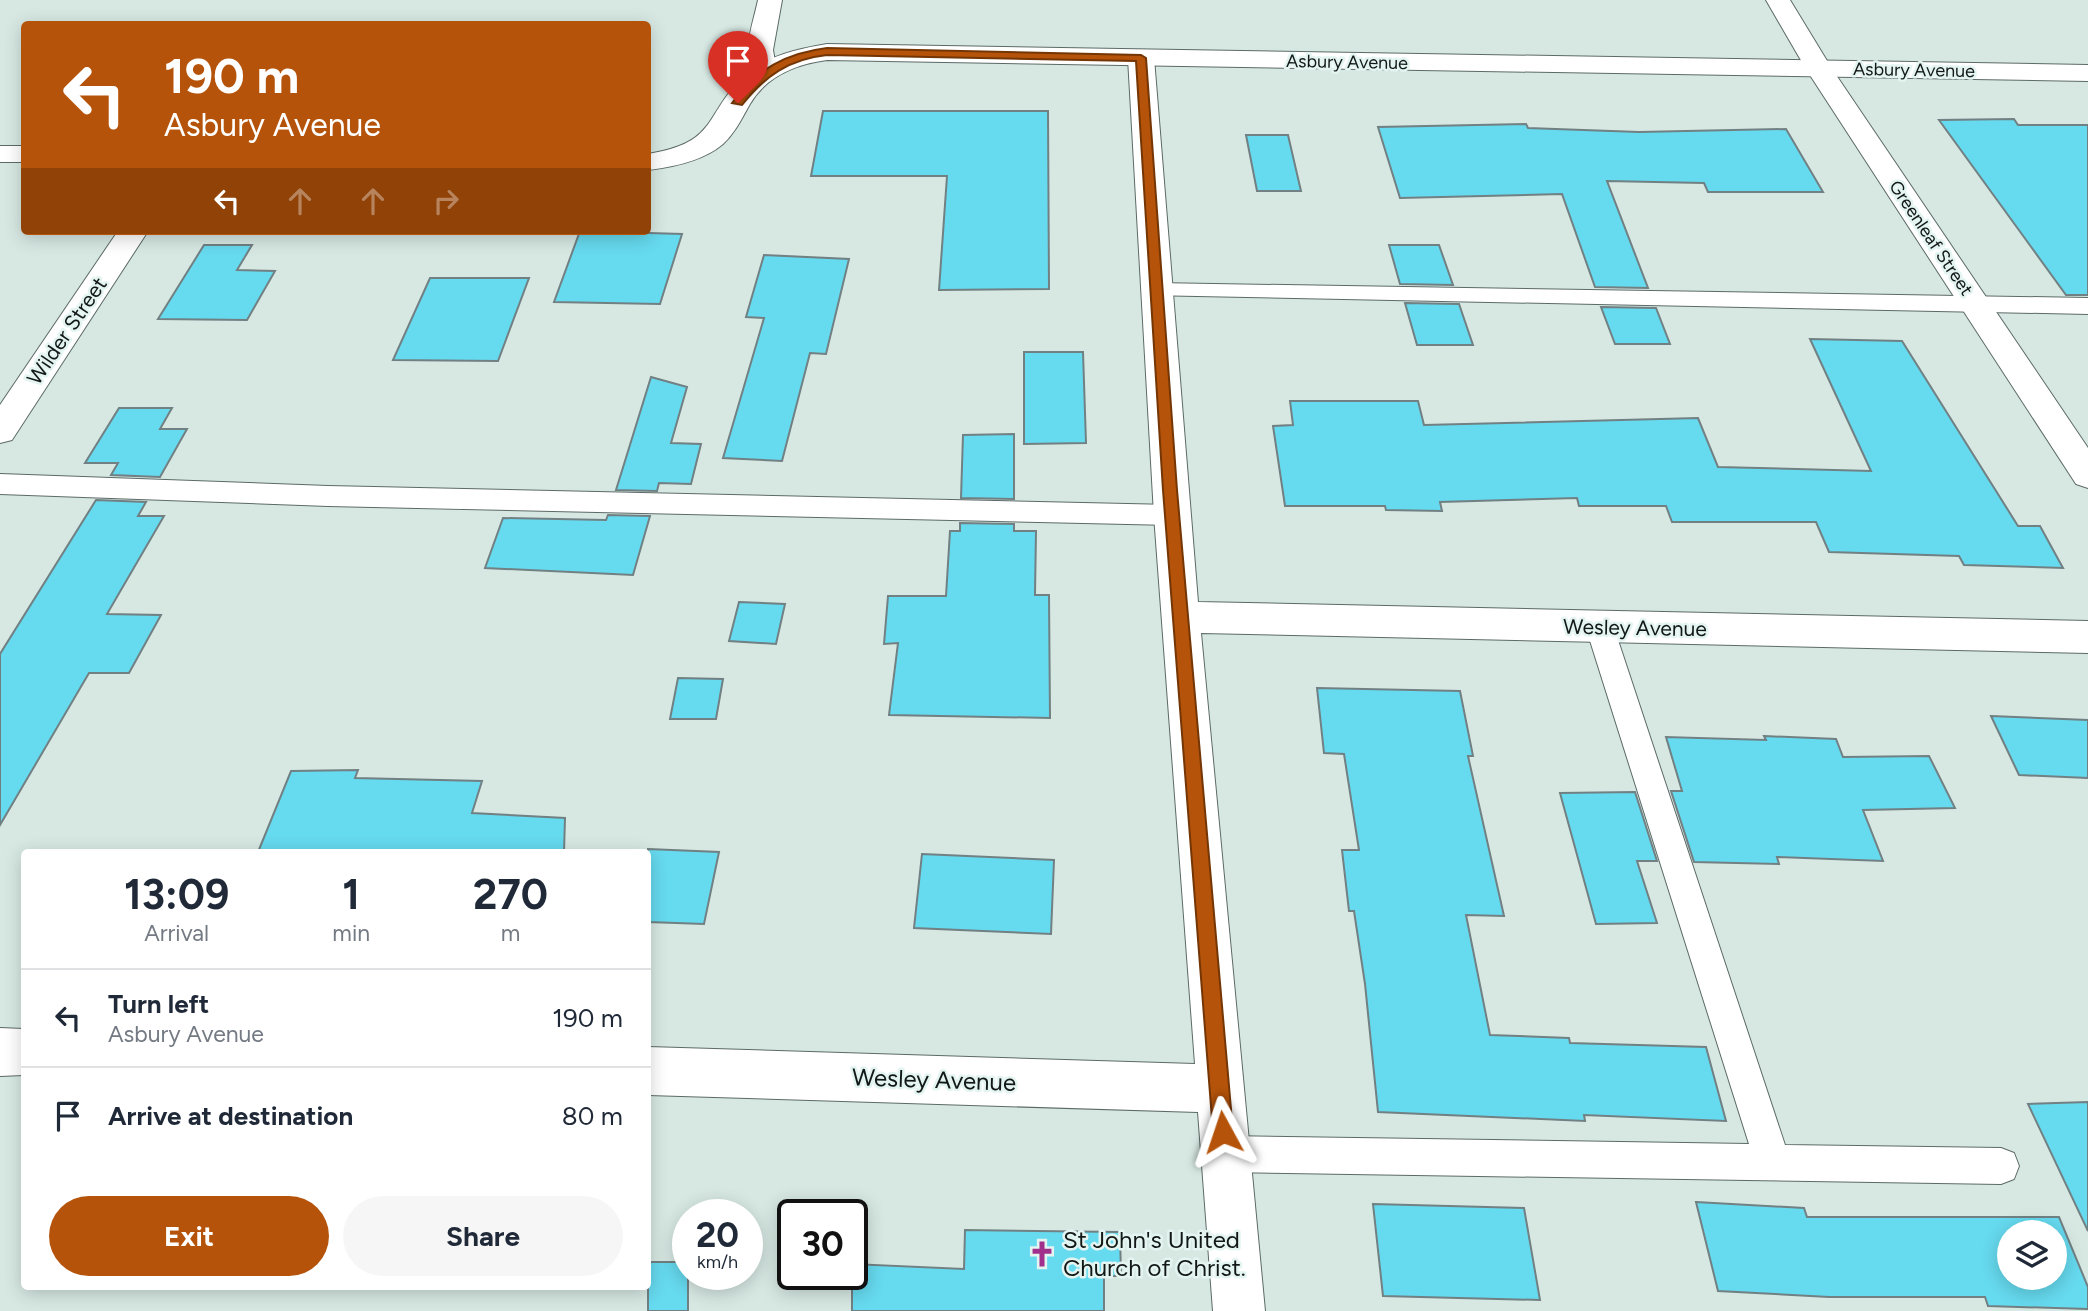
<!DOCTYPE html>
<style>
body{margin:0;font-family:Figtree,sans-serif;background:#f6f6f7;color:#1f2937;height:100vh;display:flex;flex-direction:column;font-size:26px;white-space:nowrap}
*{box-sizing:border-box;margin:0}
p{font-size:23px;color:#747a83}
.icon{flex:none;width:38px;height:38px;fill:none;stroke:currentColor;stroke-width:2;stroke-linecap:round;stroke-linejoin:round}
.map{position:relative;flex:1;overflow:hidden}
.side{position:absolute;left:21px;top:849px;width:630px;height:441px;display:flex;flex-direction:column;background:#fff;border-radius:7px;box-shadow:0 4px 18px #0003}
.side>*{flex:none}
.banner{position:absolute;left:21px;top:21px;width:630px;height:214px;border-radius:7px;box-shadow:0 4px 18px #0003;background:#b45309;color:#fff;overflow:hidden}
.fabs{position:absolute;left:1997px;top:1220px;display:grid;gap:14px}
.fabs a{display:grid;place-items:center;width:70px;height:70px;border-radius:50%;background:#fff;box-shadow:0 4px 18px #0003;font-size:35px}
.speed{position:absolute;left:672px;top:1199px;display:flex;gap:14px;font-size:35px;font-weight:700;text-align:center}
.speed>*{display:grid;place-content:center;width:91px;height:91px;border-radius:50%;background:#fff;box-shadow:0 4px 18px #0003;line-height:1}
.speed small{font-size:18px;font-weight:400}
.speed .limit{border:4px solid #111;border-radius:10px;background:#fff;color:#111}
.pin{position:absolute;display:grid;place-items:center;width:60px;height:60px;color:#fff;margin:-72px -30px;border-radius:50% 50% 50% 0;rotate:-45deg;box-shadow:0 0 7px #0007}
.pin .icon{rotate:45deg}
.me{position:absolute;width:77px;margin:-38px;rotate:355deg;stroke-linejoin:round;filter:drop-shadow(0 0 5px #0008)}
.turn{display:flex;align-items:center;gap:24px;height:147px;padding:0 28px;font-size:32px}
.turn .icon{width:91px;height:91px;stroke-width:2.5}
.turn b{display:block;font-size:49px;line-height:60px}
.lanes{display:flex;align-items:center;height:66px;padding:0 28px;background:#0003;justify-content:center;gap:35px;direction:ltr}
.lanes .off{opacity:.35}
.eta{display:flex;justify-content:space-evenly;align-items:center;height:119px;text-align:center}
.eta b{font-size:42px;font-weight:700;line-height:49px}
.cta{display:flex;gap:14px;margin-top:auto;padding:14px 28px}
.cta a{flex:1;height:80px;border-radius:42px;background:#b45309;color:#fff;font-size:28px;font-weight:700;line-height:80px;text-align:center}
.cta a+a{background:#f6f6f7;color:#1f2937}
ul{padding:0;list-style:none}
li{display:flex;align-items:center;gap:21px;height:98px;padding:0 28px;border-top:2px solid #e0e1e3}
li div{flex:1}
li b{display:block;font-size:26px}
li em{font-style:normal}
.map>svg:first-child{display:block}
</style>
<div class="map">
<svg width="2088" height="1311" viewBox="0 0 2088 1311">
<rect width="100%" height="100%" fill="#d7e8e3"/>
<path fill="#66daef" stroke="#718083" stroke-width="2" fill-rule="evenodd" d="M823 111H1048L1049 289 939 290 947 176H811Z
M2014 119 2018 125H2088V295H2066L1939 120Z
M1526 124 1528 128 1639 132 1786 129 1823 192H1708L1704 183 1607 181 1648 288 1595 287 1562 194 1400 198 1378 127Z
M1246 135H1288L1301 191H1257Z
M580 231 682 234 660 304 554 302Z
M204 245H252L237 270 275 271 247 320 158 319Z
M1389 245H1439L1453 285 1400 284Z
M764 255 849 259 826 354 810 353 782 461 723 458 764 318 746 317Z
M430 278H529L498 361 393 360Z
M1405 303 1459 304 1473 345H1417Z
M1601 307 1656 308 1670 344H1615Z
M1810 339 1902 341 2018 526H2040L2063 568 1964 565 1959 556 1829 552 1816 522H1672L1666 506H1579L1577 498 1440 502 1442 511 1386 510 1385 506H1285L1273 426 1293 425 1290 401H1418L1424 425 1698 418 1718 467 1871 471Z
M1024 352H1083L1086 443 1024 444Z
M651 377 687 387 671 443 701 444 691 484 659 483 657 491 616 490Z
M119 408H172L160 429H187L160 477 111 475 118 463H85Z
M1014 434V499L961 498 963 435Z
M96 500 146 502 138 516H164L107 614 161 615 129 673H89L0 825V654Z
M608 515 650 516 633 575 485 568 503 518 606 520Z
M960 523 1014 524V531H1036L1035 595H1049L1050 718 889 715 898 643 884 644 888 596H946L950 531H960Z
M739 602 785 604 776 644 729 641Z
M678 678 723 679 716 719H670Z
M1317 688 1460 691 1473 756H1468L1504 916 1466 915 1490 1035 1569 1038 1570 1043 1706 1047 1726 1121 1584 1115 1585 1121 1378 1112 1365 984 1354 911H1349L1342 850H1359L1344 754 1324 753Z
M1991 716 2088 720V778L2019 775Z
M1764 736 1836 739 1843 757 1929 756 1955 808 1863 810 1883 861 1777 857 1779 864 1694 862 1671 791H1682L1666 737 1766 740Z
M358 770 355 778 482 781 472 813 565 818 564 852H258L291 771Z
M1635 792 1657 861H1637L1657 923 1596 924 1560 793Z
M648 849 719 852 704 924 648 922Z
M922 854 1054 860 1051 934 914 928Z
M2088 1102V1231L2028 1104Z
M1696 1202 1804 1208 1807 1217H2059L2088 1287V1309L1988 1306 1985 1297H1829L1718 1291ZM2009 1232H2054V1278H2009Z
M1373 1204 1524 1208 1540 1300 1383 1296Z
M965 1230 1120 1232 1121 1276H1104V1311H852V1264L964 1269Z
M648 1262H688V1311H648Z"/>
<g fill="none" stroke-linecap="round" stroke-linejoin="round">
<g stroke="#5c6a67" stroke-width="2">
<path id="lane" d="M1155 283 2088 298V314L1147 295 1144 290 1147 285Z
M0 474 328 486 1172 505 1181 508 1185 515 1181 522 1172 525 328 506 0 494Z
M1600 617 1610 620 1614 628 1785 1145 2001 1148 2014 1153 2019 1166 2014 1179 2001 1184 1225 1172 1212 1167 1207 1154 1212 1141 1225 1136 1749 1144 1586 628 1590 620Z"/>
</g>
<g stroke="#5c6a67" stroke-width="2">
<path id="street" d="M758 0H782L773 50 777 73 773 78H755C740 56 753 24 758 0Z
M1766 0H1790L1832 69 2088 448V488L2076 484 1806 69Z
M1141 50 1150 53 1154 58 1198 602 2088 621V653L1201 633 1265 1311H1213L1198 1112 648 1095V1047L1195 1064 1154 515 1128 58 1132 53Z
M118 231H148L12 440 0 443V405Z
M0 1028 24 1029V1075L0 1076Z"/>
</g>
<g stroke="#5c6a67" stroke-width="2">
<path id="secondary" d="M827 44 2088 65V81L827 60C797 64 766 76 750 104 742 118 735 133 723 144 703 161 673 167 648 170V154C721 142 702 114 746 75 768 55 798 49 827 44Z
M0 146H24V162H0Z"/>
</g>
<use href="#lane" fill="#fff" fill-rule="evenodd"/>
<use href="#street" fill="#fff" fill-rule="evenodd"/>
<use href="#secondary" fill="#fff" fill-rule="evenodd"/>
</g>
<path fill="#b45309" stroke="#753606" stroke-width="2" d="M827 48 1141 55 1146 58 1177 490 1233 1132 1230 1140 1223 1143 1216 1140 1213 1132 1163 490 1136 61 827 55C789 59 765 76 742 105L732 103C757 69 786 53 827 48Z"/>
<defs>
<g id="church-bare" transform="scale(2.1)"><path d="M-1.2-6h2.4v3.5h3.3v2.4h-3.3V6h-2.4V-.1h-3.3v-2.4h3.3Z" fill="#a1308d" stroke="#e4f5f1" stroke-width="2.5" paint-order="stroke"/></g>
</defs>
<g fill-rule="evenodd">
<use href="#church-bare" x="1042" y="1254"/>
</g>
<g text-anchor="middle" stroke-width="5" stroke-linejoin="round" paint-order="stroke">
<g font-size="18" fill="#121816" stroke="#e4f5f1">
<text transform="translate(1347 62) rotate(1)" y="6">Asbury Avenue</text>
<text transform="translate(1914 70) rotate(1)" y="6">Asbury Avenue</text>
<text transform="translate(1931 238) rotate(56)" y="6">Greenleaf Street</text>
</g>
<g font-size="21" fill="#121816" stroke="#e4f5f1">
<text transform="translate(67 331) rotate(-56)" y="7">Wilder Street</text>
<text transform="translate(1635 628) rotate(1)" y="7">Wesley Avenue</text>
</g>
<g font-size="24" fill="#121816" stroke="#e4f5f1">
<text transform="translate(934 1080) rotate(2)" y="8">Wesley Avenue</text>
</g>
<g font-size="24" fill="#121816" stroke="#e4f5f1" text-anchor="start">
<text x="1063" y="1248">St John's United<tspan x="1063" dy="28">Church of Christ.</tspan></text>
</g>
</g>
</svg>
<div class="fabs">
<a><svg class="icon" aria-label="layers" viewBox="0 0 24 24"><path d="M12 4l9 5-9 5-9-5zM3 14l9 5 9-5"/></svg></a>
</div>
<div class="speed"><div>20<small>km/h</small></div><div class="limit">30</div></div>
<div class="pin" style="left:738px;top:103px;background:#d93025"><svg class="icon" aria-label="arrive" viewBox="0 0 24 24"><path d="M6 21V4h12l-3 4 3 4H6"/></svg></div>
<svg class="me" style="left:1223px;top:1132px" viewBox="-20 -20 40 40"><path d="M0-17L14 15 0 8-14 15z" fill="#b45309" stroke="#fff" stroke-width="4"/></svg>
<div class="banner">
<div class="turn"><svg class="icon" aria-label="left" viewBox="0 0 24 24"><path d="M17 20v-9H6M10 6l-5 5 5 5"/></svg><div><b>190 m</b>Asbury Avenue</div></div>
<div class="lanes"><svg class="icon" aria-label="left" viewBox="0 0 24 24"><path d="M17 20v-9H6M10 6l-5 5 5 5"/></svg><svg class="icon off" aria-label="ahead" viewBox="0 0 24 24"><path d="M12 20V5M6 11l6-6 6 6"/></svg><svg class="icon off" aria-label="ahead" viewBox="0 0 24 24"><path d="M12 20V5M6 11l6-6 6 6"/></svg><svg class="icon off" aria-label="right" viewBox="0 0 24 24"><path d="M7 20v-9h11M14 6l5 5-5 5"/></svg></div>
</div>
<section class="side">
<div class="eta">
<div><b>13:09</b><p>Arrival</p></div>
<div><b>1</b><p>min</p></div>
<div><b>270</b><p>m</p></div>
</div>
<ul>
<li><svg class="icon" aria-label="left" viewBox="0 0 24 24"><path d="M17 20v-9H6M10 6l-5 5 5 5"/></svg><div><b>Turn left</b><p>Asbury Avenue</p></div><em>190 m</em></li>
<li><svg class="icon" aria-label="arrive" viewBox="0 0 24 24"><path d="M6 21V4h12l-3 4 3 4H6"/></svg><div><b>Arrive at destination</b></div><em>80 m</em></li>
</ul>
<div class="cta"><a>Exit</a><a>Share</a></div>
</section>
</div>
